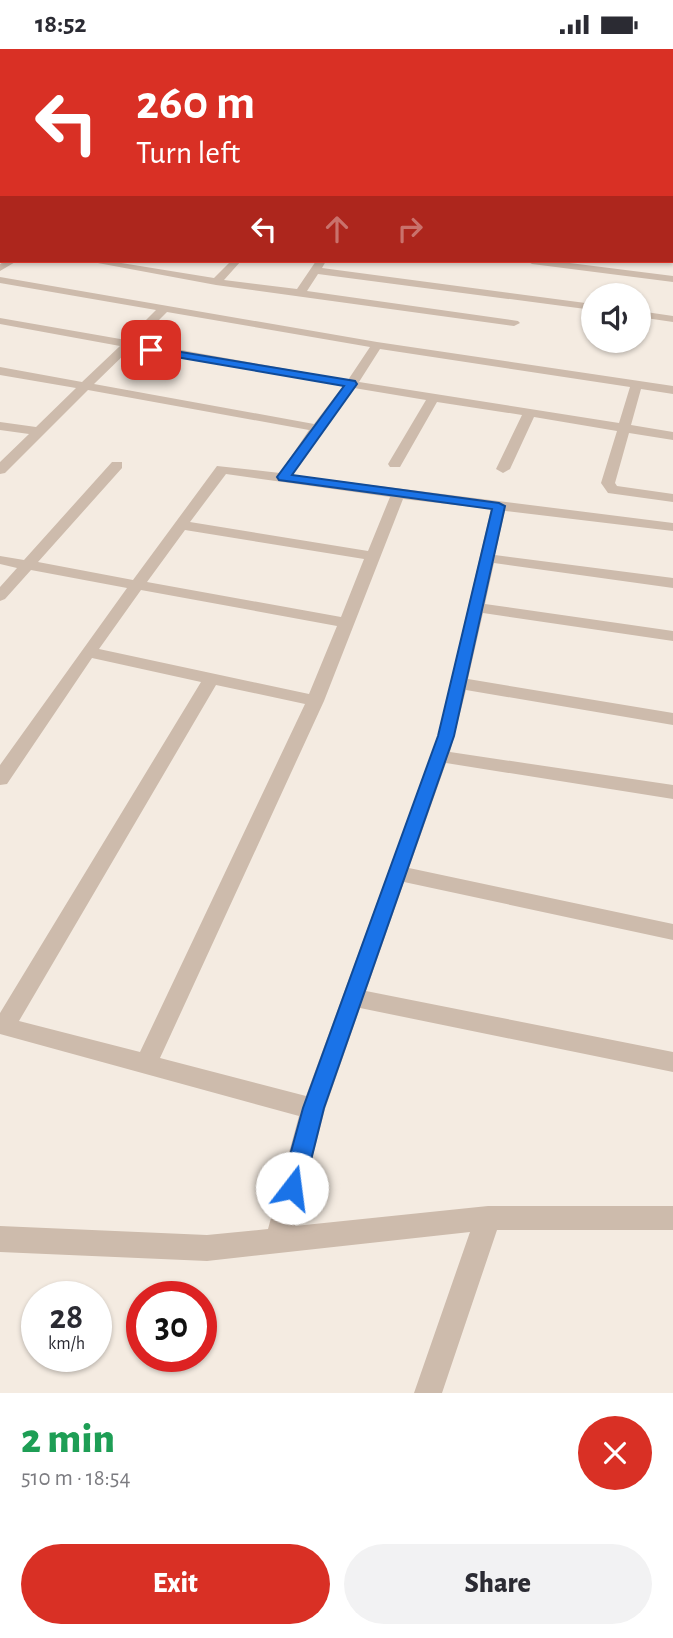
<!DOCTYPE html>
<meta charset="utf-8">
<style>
body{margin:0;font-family:"Alegreya Sans",sans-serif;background:#f2f2f3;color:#2b2b33;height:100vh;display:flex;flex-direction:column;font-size:26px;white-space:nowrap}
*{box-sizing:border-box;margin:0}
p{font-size:23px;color:#7c7c81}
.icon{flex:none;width:38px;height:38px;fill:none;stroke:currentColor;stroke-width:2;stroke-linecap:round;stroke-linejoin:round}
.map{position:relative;height:1344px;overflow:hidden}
.details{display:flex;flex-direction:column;background:#fff;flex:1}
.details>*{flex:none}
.top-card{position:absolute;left:0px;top:0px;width:674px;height:214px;box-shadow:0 2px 5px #0004;background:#d93025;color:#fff;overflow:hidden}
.controls{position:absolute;left:581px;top:234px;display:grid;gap:14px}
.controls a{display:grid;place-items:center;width:70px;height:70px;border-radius:50%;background:#fff;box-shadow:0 2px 5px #0004;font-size:35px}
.speed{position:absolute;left:21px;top:1232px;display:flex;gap:14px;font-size:35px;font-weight:700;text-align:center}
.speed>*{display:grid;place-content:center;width:91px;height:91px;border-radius:50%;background:#fff;box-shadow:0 2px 5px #0004;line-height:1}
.speed small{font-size:18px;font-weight:400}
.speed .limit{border:10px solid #d22;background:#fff;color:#111}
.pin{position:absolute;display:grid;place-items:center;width:60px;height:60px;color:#fff;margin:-30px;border-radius:14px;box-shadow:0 4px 10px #0006}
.me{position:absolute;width:77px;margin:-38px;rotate:15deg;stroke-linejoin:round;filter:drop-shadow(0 0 5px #0008)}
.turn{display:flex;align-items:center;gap:24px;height:147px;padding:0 21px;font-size:32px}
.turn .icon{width:91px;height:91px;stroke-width:2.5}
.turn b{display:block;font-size:49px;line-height:60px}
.lanes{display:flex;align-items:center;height:66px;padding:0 21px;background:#0003;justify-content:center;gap:35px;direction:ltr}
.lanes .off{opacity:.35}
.round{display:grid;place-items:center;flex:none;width:74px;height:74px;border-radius:37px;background:#f2f2f3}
.headline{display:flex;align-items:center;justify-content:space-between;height:119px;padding:0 21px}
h1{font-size:42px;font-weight:800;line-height:52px;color:#1e9e55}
.cta{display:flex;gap:14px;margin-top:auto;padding:14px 21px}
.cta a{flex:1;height:80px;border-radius:42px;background:#d93025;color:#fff;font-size:28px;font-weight:800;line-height:80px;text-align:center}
.cta a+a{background:#f2f2f3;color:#2b2b33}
.status{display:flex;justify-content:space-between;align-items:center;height:49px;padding:0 35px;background:#fff;direction:ltr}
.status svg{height:19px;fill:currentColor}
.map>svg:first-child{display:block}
</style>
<div class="status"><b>18:52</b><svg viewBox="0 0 49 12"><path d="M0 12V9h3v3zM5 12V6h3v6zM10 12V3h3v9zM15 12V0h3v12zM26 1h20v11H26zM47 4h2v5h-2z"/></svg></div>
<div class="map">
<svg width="673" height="1344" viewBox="0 0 673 1344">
<rect width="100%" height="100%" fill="#f4ebe1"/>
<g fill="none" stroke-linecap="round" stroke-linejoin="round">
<path fill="#cdbbac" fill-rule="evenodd" d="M454 0H470L451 2Z
M639 0H647L649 2H640Z
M0 44H2V50H0Z
M672 63H673V67H672Z
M0 67H2V71H0Z
M672 82H673V86H672Z
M672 103H673V109H672Z
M672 126 673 127V133L672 132Z
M2 135V141L0 142V136Z
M672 152H673V158H672Z
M0 183H2V189H0Z
M5 212H17L0 222V215Z
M87 212H109L214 229 231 212H241L224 231 297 240 316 212H326L322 219 593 255V261L318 225 307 242 518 272 520 274 514 277 216 236Z
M527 212H554L673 227V233L532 215Z
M0 228 377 293 673 337V345L641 340 631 376 673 383V391L629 384 615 434 617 437 673 445V453L608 444 601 434 617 382 534 368 510 420 503 424 496 420 522 366 437 353 400 418H390L388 415 426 351 354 339 292 426 673 474V482L505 462 495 506 673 529V539L494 514 485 555 673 582V592L483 564 468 630 673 664V676L466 641 450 703 673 736V750L446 714 409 819 673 875V891L404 833 366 942 673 1003V1023L360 959 325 1060 295 1177 488 1157H673V1181H497L442 1344H414L470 1183 207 1212 0 1203V1177L207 1186 268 1180 299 1067 0 985V964L201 633 92 609 7 735 0 736V716L127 539 31 521 5 550 0 552V538L17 519 0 515V507L24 511 112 413H122V419L38 513 133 531 217 417 280 424 309 381 88 341 5 424 0 425V413L29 385 0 381V373L36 378 76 339 0 326V318L82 333 120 297 0 275V269L126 291 156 261 0 234ZM167 263 370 298 348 331 137 293ZM131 299 343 337 314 375 94 335ZM380 300 630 338 619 374 359 333ZM226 425 390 448 368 502 190 473ZM403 450 491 460 438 687 306 1047 160 1009 324 652ZM185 481 364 510 341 568 147 533ZM141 541 337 577 309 645 99 600ZM216 636 305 655 140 1003 19 972Z
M639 262 673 267V273L639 268Z"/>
<path fill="#5c4a42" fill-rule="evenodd" d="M376 0H393L375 2Z
M0 120H2L0 127Z"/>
</g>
<path fill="#1a73e8" stroke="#114b97" stroke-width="2" d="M151 298 355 332 357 335 292 426 499 454 505 457 454 687 324 1059 304 1139 300 1146 292 1150 284 1146 281 1139 303 1059 438 687 492 460 279 431 277 428 344 337 147 303 146 301Z"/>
</svg>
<div class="controls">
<a><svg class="icon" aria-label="sound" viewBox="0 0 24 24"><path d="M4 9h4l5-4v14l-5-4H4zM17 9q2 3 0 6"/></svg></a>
</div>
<div class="speed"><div>28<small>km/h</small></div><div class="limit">30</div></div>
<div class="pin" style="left:151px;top:301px;background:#d93025"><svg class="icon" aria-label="arrive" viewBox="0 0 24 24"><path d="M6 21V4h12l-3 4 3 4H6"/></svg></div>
<svg class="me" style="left:292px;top:1139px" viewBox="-20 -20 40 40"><circle r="19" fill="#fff"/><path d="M0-13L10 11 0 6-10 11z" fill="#1a73e8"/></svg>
<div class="top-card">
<div class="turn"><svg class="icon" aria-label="left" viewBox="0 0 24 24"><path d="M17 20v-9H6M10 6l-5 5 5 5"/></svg><div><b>260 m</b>Turn left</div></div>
<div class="lanes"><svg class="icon" aria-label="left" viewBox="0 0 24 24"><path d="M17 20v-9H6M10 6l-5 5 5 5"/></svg><svg class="icon off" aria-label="ahead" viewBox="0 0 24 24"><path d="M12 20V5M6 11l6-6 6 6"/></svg><svg class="icon off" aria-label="right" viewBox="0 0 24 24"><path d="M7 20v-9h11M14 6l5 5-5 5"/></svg></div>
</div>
</div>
<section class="details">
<div class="headline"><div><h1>2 min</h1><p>510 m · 18:54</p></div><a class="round" style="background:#d93025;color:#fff"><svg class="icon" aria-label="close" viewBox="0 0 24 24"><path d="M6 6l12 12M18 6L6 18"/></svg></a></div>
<div class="cta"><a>Exit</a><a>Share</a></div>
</section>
